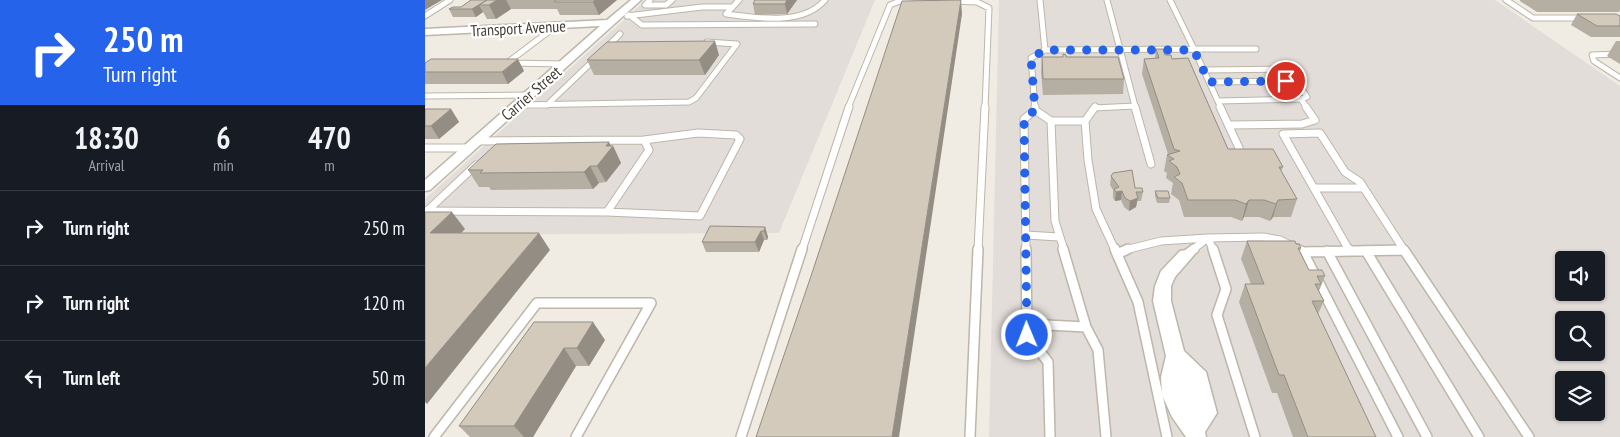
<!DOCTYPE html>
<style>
body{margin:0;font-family:"PT Sans Narrow",sans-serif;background:#20242c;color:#f1f3f6;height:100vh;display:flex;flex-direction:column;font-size:19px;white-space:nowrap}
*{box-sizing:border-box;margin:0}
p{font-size:16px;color:#9ea1a6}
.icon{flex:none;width:28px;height:28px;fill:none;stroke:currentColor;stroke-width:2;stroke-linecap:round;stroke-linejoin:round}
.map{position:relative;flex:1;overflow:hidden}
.drawer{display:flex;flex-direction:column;background:#171b24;width:425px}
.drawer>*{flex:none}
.guide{background:#2563eb;color:#fff;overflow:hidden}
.fabs{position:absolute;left:1130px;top:251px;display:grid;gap:10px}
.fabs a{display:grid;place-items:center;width:50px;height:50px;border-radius:5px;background:#171b24;box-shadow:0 1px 4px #0004;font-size:25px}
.pin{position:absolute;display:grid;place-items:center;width:42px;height:42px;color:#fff;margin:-21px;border:2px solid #fff;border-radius:50%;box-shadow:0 1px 5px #0007}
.me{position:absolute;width:55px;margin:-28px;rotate:359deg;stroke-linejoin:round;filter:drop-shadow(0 0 4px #0008)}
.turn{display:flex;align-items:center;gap:18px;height:105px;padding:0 20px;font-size:22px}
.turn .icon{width:65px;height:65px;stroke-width:2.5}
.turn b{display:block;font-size:35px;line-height:42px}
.eta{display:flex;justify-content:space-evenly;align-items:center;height:85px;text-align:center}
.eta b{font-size:30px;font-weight:600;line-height:35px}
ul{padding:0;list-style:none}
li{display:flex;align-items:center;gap:15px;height:75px;padding:0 20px;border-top:1px solid #363941}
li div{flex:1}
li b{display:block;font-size:19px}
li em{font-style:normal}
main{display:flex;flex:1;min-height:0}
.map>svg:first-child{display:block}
</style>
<main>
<section class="drawer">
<div class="guide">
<div class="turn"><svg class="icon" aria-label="right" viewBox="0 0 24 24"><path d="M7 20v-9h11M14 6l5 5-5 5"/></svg><div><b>250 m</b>Turn right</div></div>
</div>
<div class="eta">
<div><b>18:30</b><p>Arrival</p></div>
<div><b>6</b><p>min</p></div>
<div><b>470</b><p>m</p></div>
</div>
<ul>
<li><svg class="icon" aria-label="right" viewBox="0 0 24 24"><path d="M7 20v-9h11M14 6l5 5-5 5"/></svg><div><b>Turn right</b></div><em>250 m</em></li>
<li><svg class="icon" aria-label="right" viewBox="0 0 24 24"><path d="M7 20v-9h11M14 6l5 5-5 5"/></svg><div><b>Turn right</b></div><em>120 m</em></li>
<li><svg class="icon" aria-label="left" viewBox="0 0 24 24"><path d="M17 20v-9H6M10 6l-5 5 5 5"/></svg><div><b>Turn left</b></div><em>50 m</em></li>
</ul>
</section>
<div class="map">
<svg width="1195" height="437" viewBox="0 0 1195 437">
<rect width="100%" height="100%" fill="#f0ece3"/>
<path fill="#e2ddd8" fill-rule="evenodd" d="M221 0H450L354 233 0 235V199Z
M574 0H1070L1195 86V437H564ZM1139 260H1171V292H1139ZM1139 320H1171V352H1139ZM1139 380H1171V412H1139Z"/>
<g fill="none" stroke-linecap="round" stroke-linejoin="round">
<g stroke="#bdb6a9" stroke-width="7">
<path id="lane-far2" d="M225 0 220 5H241L247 0
M314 0 301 14C332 18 378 26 400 0
M615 0 620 50 769 49 745 0
M1081 0 1108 18H1158
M525 1 552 2 564 8 560 108
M204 15 217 25 390 24
M0 16 25 0
M202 16 277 7H307
M131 26 82 63 139 64
M181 48 195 34
M1195 54 1167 55 1169 61 1195 78
M778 70 864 69 882 97 876 99 793 101
M784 82 861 81
M0 96 104 95
M876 99 882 108
M92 105 264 102 271 98 312 44 282 42
M122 105 171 58
M710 106 711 108
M423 108 465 5 475 1H486
M610 108 606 58 620 50
M669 108 710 106 682 0
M796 108 769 49H831"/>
</g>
<g stroke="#bdb6a9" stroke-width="9">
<path id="lane-far1" d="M610 107V110L626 121H660
M670 107 660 121 663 160 671 209 690 250
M710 107 726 164
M795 107 814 148
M626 121 630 221 639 250
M804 125 877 124 890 120 881 107
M0 148H44
M889 188H938
M0 211 182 212 224 150 219 140 52 141
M2 211 51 165
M182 212 275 216 315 139 311 135 273 133 219 140
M601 235 634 237
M377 250 424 107
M553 250 560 107
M601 250 599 119 610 110
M700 250 736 241 783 238 788 250
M767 250 783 238 838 237 855 240 875 250
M924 250 858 134 895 133 920 172 935 182 979 250
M960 250H979"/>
</g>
<g stroke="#bdb6a9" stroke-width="12">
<path id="lane" d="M601 249 602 335 623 362 625 437
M638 249 661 327 673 350 681 437
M690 249 692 254
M703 249 692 254 713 302 742 437
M788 249 801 289 792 315 830 437
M872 249 878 252 979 250 1104 437
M923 249 924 251
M902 251 1002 437
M941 251 1054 437
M878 252 973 437
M761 255 769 249
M602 324 661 327
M9 437 112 303H226L151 437
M316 437 377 249
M545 437 553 249"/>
</g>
<g stroke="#bdb6a9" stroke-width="3">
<path id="street" d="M206 0H216L5 190 0 191V180L175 26 0 35V29L182 20Z
M761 250 767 251 769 255 750 277 746 286V301L759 351 781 372 792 413 780 432 781 437H761L747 417 737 395 736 377 741 356 728 301 730 286 736 271 755 251Z"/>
</g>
<use href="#lane-far2" stroke="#fff" stroke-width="5"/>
<use href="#lane-far1" stroke="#fff" stroke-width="7"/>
<use href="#lane" stroke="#fff" stroke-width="9"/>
<use href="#street" fill="#fff" fill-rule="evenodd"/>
</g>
<path fill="#b5aea2" d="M46 0H192L174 15H135L132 9H86L71 19H62L58 12 51 17H28L24 9 36 7Z
M330 0H372L362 14 330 15 328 4Z
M1095 0H1195V10L1194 12H1112L1095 1Z
M1152 14 1195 16V37H1166L1146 25Z
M1191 41H1195V64L1182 56Z
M731 49 740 55 747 59 803 149 858 167 856 171 872 199 866 217H848L845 221 834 217H819L817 221 806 217H759L754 200 746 194 748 183 741 178 742 173 739 171 742 155 743 154 717 74 719 59 730 58Z
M638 54 641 57 699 79 698 94 618 95 616 72 617 57H638Z
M294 55 280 75H169L162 60Z
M0 63 99 71 83 84H0Z
M0 109H26L34 122 14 139H0Z
M186 146H188L196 163 181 182 174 183 168 189 68 190H66L64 187H54L43 170Z
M686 176 718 192 716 201H712L711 207 704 211 699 207 696 200 690 201 688 198V190L685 185Z
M730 191 745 198 744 203H732L730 196Z
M340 227 343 237 342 240H339L334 252H281L277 242Z
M822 241 871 244 876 248 875 251 884 270 900 276 894 291 899 301 893 314 951 437H868L852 393H847L814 302 820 284H826L816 259Z
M109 322 180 340 164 366H151L108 437H45L34 426Z"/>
<path fill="#948d84" d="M0 0H17L0 10Z
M62 0H81L86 9 71 19 64 5H54L58 12 51 17 47 9Z
M170 0H192L174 15 168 2Z
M362 0H372L362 14 360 4Z
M536 0 537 14 474 437H467Z
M290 41 294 55 280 75 274 60Z
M93 59 99 71 83 84 77 72Z
M26 109 34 122 14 139 6 126Z
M184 142 187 148 188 146 196 163 181 182 172 166 181 146Z
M165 166 174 183 168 189 159 172Z
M697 191 696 200 690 201 691 192Z
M713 198 711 207 704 211 705 201Z
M824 200 819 217 817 221 821 204Z
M853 200 848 217 845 221 851 204Z
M27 212 40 229 19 251 5 233Z
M340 227 343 237 342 240 339 231Z
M336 231 339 240 334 252 330 242Z
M114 233 125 250 2 404 0 402V368Z
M168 322 180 340 164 366 152 348Z
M139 348 151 366 108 437H99L89 426Z"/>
<path fill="#d3cabc" stroke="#948d84" d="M46 0H62L47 9H24L28 7H36Z
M62 0H72L64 5H54Z
M131 0H170L168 2H129Z
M330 0H362L360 4H328Z
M536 0 467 437H331L386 276 477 1Z
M1152 14H1191L1195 16V26H1172Z
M290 41 274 60H162L182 42Z
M731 49H738L740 55H746L747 59 763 58 803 149H848L858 167H854L872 199 853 200 851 204 839 200H824L821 204 810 200H763L757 183 749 177 755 174 752 167 744 161 749 159 742 155 755 151 749 149 719 59 734 58Z
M638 54 641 55V57H693L699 79H618L617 57H638Z
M6 59H93L77 72H0V63Z
M0 109H26L6 126H0Z
M184 142 181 146H188L172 166H165L159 172 57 173H55L58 170H43L71 144Z
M707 170 710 188H717L718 192H711L713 198 705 201 700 198 697 191 691 192 689 189 694 187 686 176 688 173Z
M730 191H743L745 198H733Z
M0 212H27L5 233H114L0 368Z
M285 226 340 227 339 231H336L330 242H277Z
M822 241H870L871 244H874L876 248H873L884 270H897L900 276H892L896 284H890L899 301H887L951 437H883L859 375H854L820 284H839Z
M109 322H168L152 348H139L89 426H34Z"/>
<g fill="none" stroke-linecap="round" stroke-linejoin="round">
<path stroke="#2563eb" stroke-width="9" stroke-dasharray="0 16.2" d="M602 335 599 119 610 110 606 58 620 50H769L784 82 861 81"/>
</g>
<g text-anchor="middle" stroke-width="4.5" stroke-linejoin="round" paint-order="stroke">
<g font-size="16" fill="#413c34" stroke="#fff">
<text transform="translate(93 28) rotate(-3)" y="6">Transport Avenue</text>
<text transform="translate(106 93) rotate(-41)" y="6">Carrier Street</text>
</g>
</g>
</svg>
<div class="fabs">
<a><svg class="icon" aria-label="sound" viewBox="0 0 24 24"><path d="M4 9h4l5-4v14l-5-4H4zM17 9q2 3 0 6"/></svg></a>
<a><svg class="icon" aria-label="search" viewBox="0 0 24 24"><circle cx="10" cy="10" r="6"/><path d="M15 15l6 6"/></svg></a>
<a><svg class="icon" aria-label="layers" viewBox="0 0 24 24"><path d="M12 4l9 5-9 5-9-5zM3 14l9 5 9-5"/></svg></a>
</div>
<div class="pin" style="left:861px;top:81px;background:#d93025"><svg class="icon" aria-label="arrive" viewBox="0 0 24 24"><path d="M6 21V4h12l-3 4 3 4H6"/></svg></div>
<svg class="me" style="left:602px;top:335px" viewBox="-20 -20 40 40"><circle r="17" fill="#2563eb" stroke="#fff" stroke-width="3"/><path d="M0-11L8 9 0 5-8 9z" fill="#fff"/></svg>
</div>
</main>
